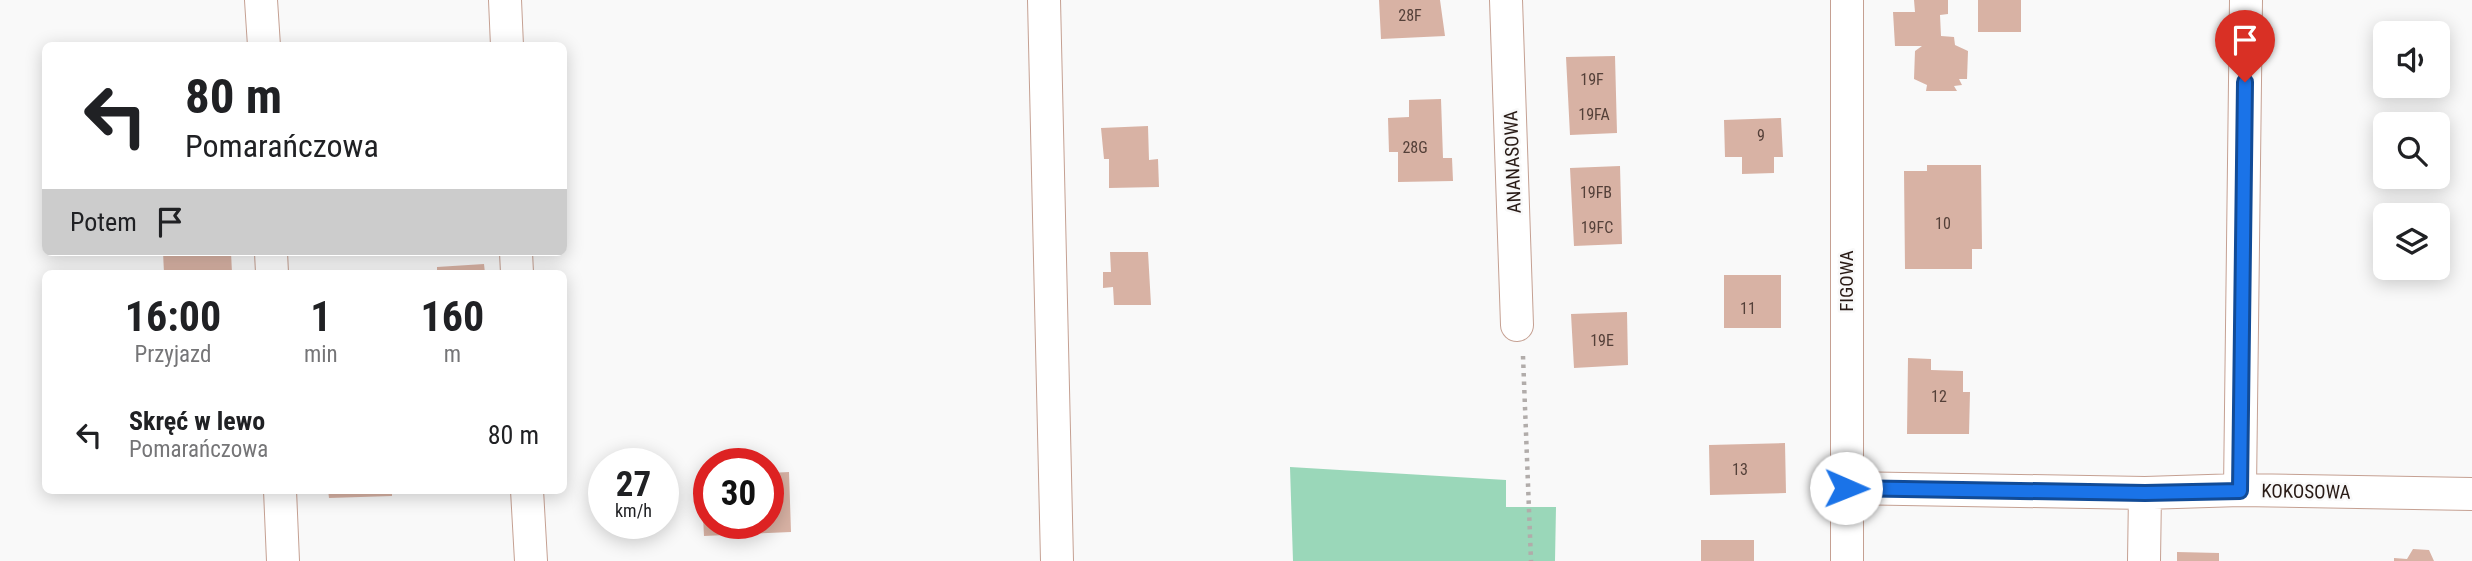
<!DOCTYPE html>
<html lang="pl">
<meta charset="utf-8">
<style>
body{margin:0;font-family:"Roboto Condensed",sans-serif;background:#f6f6f6;color:#202124;height:100vh;display:flex;flex-direction:column;font-size:26px;white-space:nowrap}
*{box-sizing:border-box;margin:0}
p{font-size:23px;color:#757577}
.icon{flex:none;width:38px;height:38px;fill:none;stroke:currentColor;stroke-width:2;stroke-linecap:round;stroke-linejoin:round}
.map{position:relative;flex:1;overflow:hidden}
.side{position:absolute;left:42px;top:270px;width:525px;height:224px;display:flex;flex-direction:column;background:#fff;border-radius:10px;box-shadow:0 4px 18px #0003}
.side>*{flex:none}
.banner{position:absolute;left:42px;top:42px;width:525px;height:214px;border-radius:10px;box-shadow:0 4px 18px #0003;background:#fff;color:#202124;overflow:hidden}
.fabs{position:absolute;left:2373px;top:21px;display:grid;gap:14px}
.fabs a{display:grid;place-items:center;width:77px;height:77px;border-radius:10px;background:#fff;box-shadow:0 4px 18px #0003;font-size:35px}
.speed{position:absolute;left:588px;top:448px;display:flex;gap:14px;font-size:35px;font-weight:700;text-align:center}
.speed>*{display:grid;place-content:center;width:91px;height:91px;border-radius:50%;background:#fff;box-shadow:0 4px 18px #0003;line-height:1}
.speed small{font-size:18px;font-weight:400}
.speed .limit{border:10px solid #d22;background:#fff;color:#111}
.pin{position:absolute;display:grid;place-items:center;width:60px;height:60px;color:#fff;margin:-72px -30px;border-radius:50% 50% 50% 0;rotate:-45deg;box-shadow:0 0 7px #0007}
.pin .icon{rotate:45deg}
.me{position:absolute;width:77px;margin:-38px;rotate:91deg;stroke-linejoin:round;filter:drop-shadow(0 0 5px #0008)}
.turn{display:flex;align-items:center;gap:24px;height:147px;padding:0 28px;font-size:32px}
.turn .icon{width:91px;height:91px;stroke-width:2.5}
.turn b{display:block;font-size:49px;line-height:60px}
.then{display:flex;align-items:center;height:66px;padding:0 28px;background:#0003;gap:14px;font-size:26px}
.eta{display:flex;justify-content:space-evenly;align-items:center;height:119px;text-align:center}
.eta b{font-size:42px;font-weight:700;line-height:49px}
ul{padding:0;list-style:none}
li{display:flex;align-items:center;gap:21px;height:91px;padding:0 28px}
li div{flex:1}
li b{display:block;font-size:26px}
li em{font-style:normal}
.map>svg:first-child{display:block}
</style>
<div class="map">
<svg width="2472" height="561" viewBox="0 0 2472 561">
<rect width="100%" height="100%" fill="#f9f9f9"/>
<path fill="#9ad7b9" d="M1290 467 1506 480V507H1556L1555 561H1293Z"/>
<path fill="#d8b2a4" d="M1379 0H1440L1445 36 1381 39Z
M1914 0H1948V14L1940 15 1941 36 1954 37 1955 45 1968 51 1967 79H1959L1962 85 1954 86 1957 91H1926L1927 85 1914 79 1915 51 1922 46H1895L1893 12H1915Z
M1978 0H2021V32H1978Z
M1615 56 1617 133 1570 135 1566 57Z
M1441 99 1443 158H1452L1453 181 1398 182V152H1389L1388 118 1409 117V100Z
M1781 118 1783 157H1774V173L1742 174V157H1725L1724 120Z
M1148 126 1149 160 1158 159 1159 187 1109 188V159H1104L1101 128Z
M1927 165H1981L1982 249H1972V269H1905L1904 171H1927Z
M1620 166 1622 244 1574 246 1570 168Z
M163 252H231L232 273H164Z
M1110 252H1148L1151 305H1114L1113 287 1103 288V272H1111Z
M484 264 485 273H437V267Z
M1724 275H1781V328H1724Z
M1627 312 1628 365 1574 368 1571 314Z
M1908 358 1931 359V370L1963 371V392H1970L1969 434H1907Z
M1785 443 1786 493 1710 495 1709 445Z
M789 472 791 532 704 536 701 476H709V523H768V473Z
M328 490H392V496L329 498Z
M1701 540H1754V561H1701Z
M2413 549 2429 550 2434 561H2394V558L2407 559Z
M2177 552 2219 553V561H2177Z"/>
<g fill="none" stroke-linecap="round" stroke-linejoin="round">
<g stroke="#c5a092" stroke-width="34">
<path id="street" d="M261 0 264 46
M505 0 507 46
M1044 0 1057 561
M1506 0 1517 325
M1847 0V561
M271 252 272 273
M516 252 517 273
M1846 488 2145 493 2240 490 2472 494
M280 490 283 561
M527 490 531 561
M2240 490 2246 0
M2144 561 2145 493"/>
</g>
<path stroke="#b1acaa" stroke-width="4.5" stroke-dasharray="3.5 5" stroke-linecap="butt" d="M1523 356 1531 561"/>
<use href="#street" stroke="#fff" stroke-width="32"/>
</g>
<g fill="none" stroke-linecap="round" stroke-linejoin="round">
<g stroke="#114b97" stroke-width="18">
<path id="route" d="M1846 488 2145 493 2240 491 2245 82"/>
</g>
<use href="#route" stroke="#1a73e8" stroke-width="12"/>
</g>
<g text-anchor="middle" stroke-width="5" stroke-linejoin="round" paint-order="stroke">
<g font-size="16" fill="#544039">
<text x="1410" y="21">28F</text>
<text x="1592" y="85">19F</text>
<text x="1594" y="120">19FA</text>
<text x="1761" y="141">9</text>
<text x="1415" y="153">28G</text>
<text x="1596" y="198">19FB</text>
<text x="1943" y="229">10</text>
<text x="1597" y="233">19FC</text>
<text x="1748" y="314">11</text>
<text x="1602" y="346">19E</text>
<text x="1939" y="402">12</text>
<text x="1740" y="475">13</text>
</g>
<g font-size="19" fill="#281a15" stroke="#f9f9f9">
<text transform="translate(1512 162) rotate(-92)" y="7">ANANASOWA</text>
<text transform="translate(1846 281) rotate(-90)" y="7">FIGOWA</text>
<text transform="translate(2306 491) rotate(1)" y="7">KOKOSOWA</text>
</g>
</g>
</svg>
<div class="fabs">
<a><svg class="icon" aria-label="sound" viewBox="0 0 24 24"><path d="M4 9h4l5-4v14l-5-4H4zM17 9q2 3 0 6"/></svg></a>
<a><svg class="icon" aria-label="search" viewBox="0 0 24 24"><circle cx="10" cy="10" r="6"/><path d="M15 15l6 6"/></svg></a>
<a><svg class="icon" aria-label="layers" viewBox="0 0 24 24"><path d="M12 4l9 5-9 5-9-5zM3 14l9 5 9-5"/></svg></a>
</div>
<div class="speed"><div>27<small>km/h</small></div><div class="limit">30</div></div>
<div class="pin" style="left:2245px;top:82px;background:#d93025"><svg class="icon" aria-label="arrive" viewBox="0 0 24 24"><path d="M6 21V4h12l-3 4 3 4H6"/></svg></div>
<svg class="me" style="left:1846px;top:488px" viewBox="-20 -20 40 40"><circle r="19" fill="#fff"/><path d="M0-13L10 11 0 6-10 11z" fill="#1a73e8"/></svg>
<div class="banner">
<div class="turn"><svg class="icon" aria-label="left" viewBox="0 0 24 24"><path d="M17 20v-9H6M10 6l-5 5 5 5"/></svg><div><b>80 m</b>Pomarańczowa</div></div>
<div class="then">Potem<svg class="icon" aria-label="arrive" viewBox="0 0 24 24"><path d="M6 21V4h12l-3 4 3 4H6"/></svg></div>
</div>
<section class="side">
<div class="eta">
<div><b>16:00</b><p>Przyjazd</p></div>
<div><b>1</b><p>min</p></div>
<div><b>160</b><p>m</p></div>
</div>
<ul>
<li><svg class="icon" aria-label="left" viewBox="0 0 24 24"><path d="M17 20v-9H6M10 6l-5 5 5 5"/></svg><div><b>Skręć w lewo</b><p>Pomarańczowa</p></div><em>80 m</em></li>
</ul>
</section>
</div>
